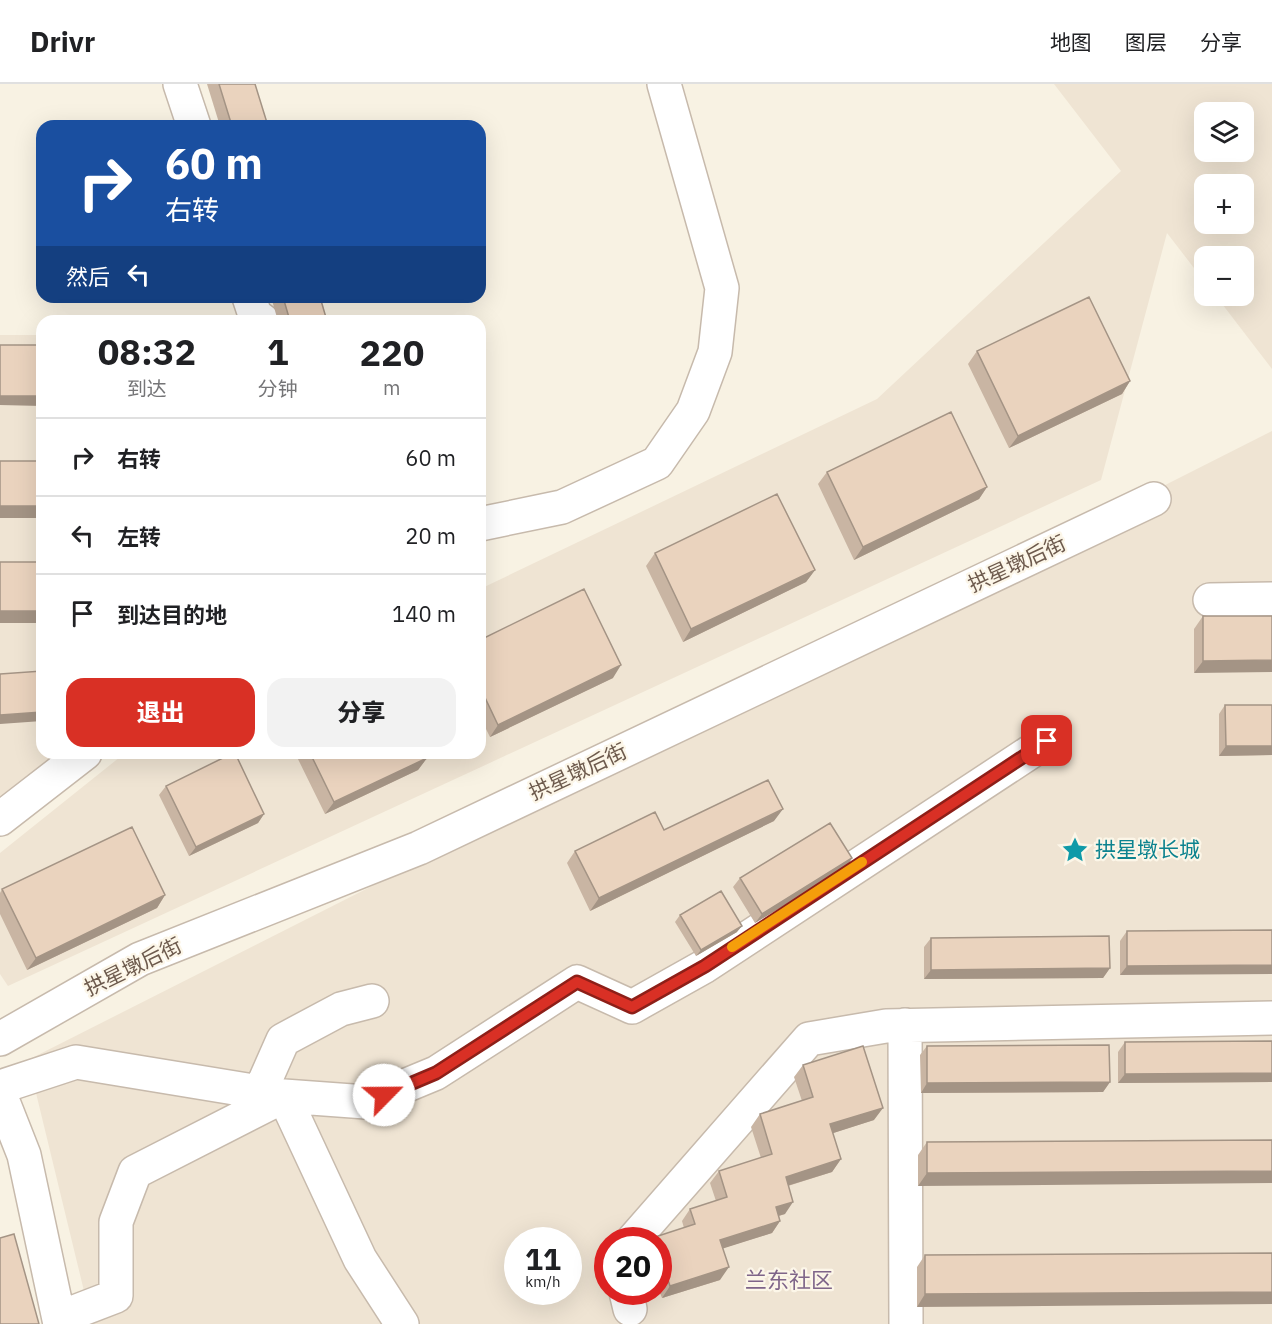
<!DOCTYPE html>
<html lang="zh">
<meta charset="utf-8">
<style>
body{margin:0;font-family:"IBM Plex Sans","Noto Sans SC",sans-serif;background:#f2f2f2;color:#202124;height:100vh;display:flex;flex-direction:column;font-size:22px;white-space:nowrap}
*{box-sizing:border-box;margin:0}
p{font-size:20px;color:#757577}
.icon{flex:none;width:33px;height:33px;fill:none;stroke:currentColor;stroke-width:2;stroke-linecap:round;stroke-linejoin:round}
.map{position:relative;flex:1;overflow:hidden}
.panel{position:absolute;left:36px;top:231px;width:450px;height:444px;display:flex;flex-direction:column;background:#fff;border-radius:18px;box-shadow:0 6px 24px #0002}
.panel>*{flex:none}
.banner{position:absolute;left:36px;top:36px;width:450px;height:183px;border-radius:18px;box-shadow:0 6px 24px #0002;background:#1a4fa0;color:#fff;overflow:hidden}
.fabs{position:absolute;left:1194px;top:18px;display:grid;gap:12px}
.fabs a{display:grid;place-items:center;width:60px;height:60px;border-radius:12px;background:#fff;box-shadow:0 6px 24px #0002;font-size:30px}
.speed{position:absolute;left:504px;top:1143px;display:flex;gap:12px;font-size:30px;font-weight:700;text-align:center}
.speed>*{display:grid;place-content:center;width:78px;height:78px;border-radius:50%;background:#fff;box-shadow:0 6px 24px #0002;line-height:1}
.speed small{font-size:15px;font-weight:400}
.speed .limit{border:9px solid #d22;background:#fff;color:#111}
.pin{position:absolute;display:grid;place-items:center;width:51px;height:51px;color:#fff;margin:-26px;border-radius:12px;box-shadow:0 3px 9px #0006}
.me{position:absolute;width:66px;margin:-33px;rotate:67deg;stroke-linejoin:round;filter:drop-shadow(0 0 4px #0008)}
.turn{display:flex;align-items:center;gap:21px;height:126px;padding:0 30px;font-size:27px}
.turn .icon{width:78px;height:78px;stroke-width:2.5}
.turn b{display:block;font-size:42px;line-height:51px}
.then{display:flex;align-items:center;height:57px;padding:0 30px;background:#0003;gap:12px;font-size:22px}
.eta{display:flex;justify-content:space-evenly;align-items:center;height:102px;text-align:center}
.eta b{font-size:36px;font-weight:800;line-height:42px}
.cta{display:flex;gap:12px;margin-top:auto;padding:12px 30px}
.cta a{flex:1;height:69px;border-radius:18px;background:#d93025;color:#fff;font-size:24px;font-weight:800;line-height:69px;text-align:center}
.cta a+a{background:#f2f2f2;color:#202124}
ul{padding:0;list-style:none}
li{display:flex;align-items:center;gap:18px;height:78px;padding:0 30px;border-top:2px solid #e0e0e0}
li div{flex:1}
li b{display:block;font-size:22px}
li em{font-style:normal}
header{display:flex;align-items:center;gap:36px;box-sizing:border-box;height:84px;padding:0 30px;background:#fff;border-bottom:2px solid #e0e0e0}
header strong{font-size:28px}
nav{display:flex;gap:33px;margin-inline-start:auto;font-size:21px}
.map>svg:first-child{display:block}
</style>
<header>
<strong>Drivr</strong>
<nav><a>地图</a><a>图层</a><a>分享</a></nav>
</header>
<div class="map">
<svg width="1272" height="1240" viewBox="0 0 1272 1240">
<rect width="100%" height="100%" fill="#f8f2e3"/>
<path fill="#efe4d3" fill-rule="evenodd" d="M1054 0H1272V285L1216 212H1244V172H1204V197L1167 149 1101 396 8 902 0 890V769L125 669H480V505L877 315 1121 87ZM1204 28H1244V68H1204ZM1204 100H1244V140H1204Z
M0 251H42V669H65L0 724Z
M1272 347V1240H92L28 976ZM518 1156H568V1208H518ZM608 1156H658V1208H608Z"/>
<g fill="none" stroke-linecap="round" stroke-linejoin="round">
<g stroke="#c7baac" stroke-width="36">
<path id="minor" d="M180 0 194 42
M249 213 255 231 263 237
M480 440 562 423 657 379 693 327 715 268 722 204 664 0
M1210 516 1272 515
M0 735 85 669
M905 941 906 1240
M0 955 140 875 419 764 1154 415
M0 1003 76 978 284 1012 360 1175 402 1240
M260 1008 283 956 341 925 372 917
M0 1010 24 1071 60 1240
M633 1156 809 955 886 942 1272 934
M626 1208 630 1225
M59 1234 116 1212V1138L135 1088 284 1012 366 1018 436 989 577 898 632 923 705 882 1047 657"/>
</g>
<use href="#minor" stroke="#fff" stroke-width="33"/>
</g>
<path fill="#c9b5a3" d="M207 0H255L268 42H220Z
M271 213H320L327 237H278Z
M977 267 1130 297 1122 310 1009 364 968 280Z
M827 388 987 403 979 415 854 476 818 400Z
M655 469 815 486 806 498 683 558 646 482Z
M1203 532H1272L1194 589V545Z
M480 556 613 594 490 653 480 633Z
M1225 621H1272V671L1219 672V630Z
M295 669H425L427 674 418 686 325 730Z
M166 702 264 730 258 739 189 772 159 711Z
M774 737 590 827 567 779 575 767 664 746Z
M852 774 846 784 755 839 733 803 740 794Z
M2 805 165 811 157 824 27 886 0 830V809Z
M680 831 737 848 696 872 675 838Z
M1272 846 1120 891V857L1127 847Z
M931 854 1110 884 1103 894 924 895V863Z
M1272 957V998L1118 999V968L1125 958Z
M927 962 1110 998 1103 1008 921 1009 920 971Z
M803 981 874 1036 833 1049 841 1075 832 1088 788 1102 785 1130 779 1132 780 1137 772 1149 723 1164 720 1196 662 1214 658 1204V1156H653L655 1153 684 1144 682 1137 690 1125 716 1117 710 1099 719 1087 761 1074 751 1043 760 1030 802 1017 794 993Z
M1272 1056 918 1102V1071L927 1058Z
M1272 1169 917 1223V1183L925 1171Z"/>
<path fill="#a49485" d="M1130 297 1122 310 1009 364 1018 352Z
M0 312H42V322L0 321Z
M987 403 979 415 854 476 863 463Z
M0 422H42V434H0Z
M815 486 806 498 683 558 691 545Z
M0 527H42V539H0Z
M1272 576V588L1194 589 1203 577Z
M621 581 613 594 490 653 498 641Z
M42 628V637L0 640V631Z
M1226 662H1272V671L1219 672Z
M427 674 418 686 325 730 334 718Z
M783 725 774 737 590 827 599 814Z
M264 730 258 739 189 772 196 763Z
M852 774 846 784 755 839 762 830Z
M165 811 157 824 27 886 36 874Z
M742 842 737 848 696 872 701 866Z
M1272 881V890L1120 891 1127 882Z
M1110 884 1103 894 924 895 931 886Z
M1272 989V998L1118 999 1125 990Z
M1110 998 1103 1008 921 1009 927 999Z
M883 1024 874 1036 821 1053 830 1040Z
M841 1075 832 1088 777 1105 786 1093Z
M1272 1087V1099L918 1102 927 1089Z
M793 1118 785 1130 767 1135 776 1123Z
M780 1137 772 1149 712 1168 720 1156Z
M729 1183 720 1196 662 1214 670 1202Z
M1272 1208V1220L917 1223 925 1210Z"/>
<path fill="#ead3be" stroke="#a49485" stroke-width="1.5" d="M219 0H255L268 42H232Z
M283 213H320L327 237H290Z
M1089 213 1130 297 1018 352 977 267Z
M0 261H42V312H0Z
M951 328 987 403 863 463 827 388Z
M0 377H42V422H0Z
M777 410 815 486 691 545 655 469Z
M0 478H42V527H0Z
M584 505 621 581 498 641 480 603V556Z
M1203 532H1272V576L1203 577Z
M42 587V628L0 631V590Z
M1225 621H1272V662H1226Z
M233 669H235L264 730 196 763 166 702Z
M310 669H425L427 674 334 718Z
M768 696 783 725 599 814 575 767 655 728 664 746Z
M830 739 852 774 762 830 740 794Z
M132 743 165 811 36 874 2 805Z
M721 807 742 842 701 866 680 831Z
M1272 846V881L1127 882V847Z
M1109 852 1110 884 931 886V854Z
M1272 957V989L1125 990V958Z
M1109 961 1110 998 927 999V962Z
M863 962 883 1024 830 1040 841 1075 786 1093 793 1118 776 1123 780 1137 720 1156 729 1183 670 1202 658 1164V1156H656L655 1153 695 1140 690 1125 727 1113 719 1087 772 1070 760 1030 813 1013 803 981Z
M1272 1056V1087L927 1089V1058Z
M14 1150 39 1240H0V1154Z
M1272 1169V1208L925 1210V1171Z"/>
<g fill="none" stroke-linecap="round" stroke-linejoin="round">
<g stroke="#8d1f18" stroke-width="15">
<path id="route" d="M384 1011 436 989 577 898 632 923 705 882 1047 657"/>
</g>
<use href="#route" stroke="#d93025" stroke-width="10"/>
<path stroke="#f59e0b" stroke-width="10" d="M732 863 862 778"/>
</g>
<defs>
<g id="sight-bare" transform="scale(2.07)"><path d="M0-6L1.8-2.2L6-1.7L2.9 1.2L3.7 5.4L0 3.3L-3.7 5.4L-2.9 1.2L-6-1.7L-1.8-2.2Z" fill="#0f9aa8" stroke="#fcf6e8" stroke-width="2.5" paint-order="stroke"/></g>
</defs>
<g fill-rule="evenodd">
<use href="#sight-bare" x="1075" y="766"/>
</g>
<g text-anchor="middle" stroke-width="4.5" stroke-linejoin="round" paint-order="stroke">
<g font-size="21" fill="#6d5a4d" stroke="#fcf6e8">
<text transform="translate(1017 480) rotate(-25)" y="7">拱星墩后街</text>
<text transform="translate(578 688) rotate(-25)" y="7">拱星墩后街</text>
<text transform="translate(133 883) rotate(-26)" y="7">拱星墩后街</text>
</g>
<g font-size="21" fill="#0d838f" stroke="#fcf6e8" text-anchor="start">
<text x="1095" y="773">拱星墩长城</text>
</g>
<g font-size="22" fill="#7f6589" stroke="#fcf6e8">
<text x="789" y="1204">兰东社区</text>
</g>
</g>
</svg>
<div class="fabs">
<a><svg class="icon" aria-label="layers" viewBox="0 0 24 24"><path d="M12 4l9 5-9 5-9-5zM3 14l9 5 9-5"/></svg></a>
<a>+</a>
<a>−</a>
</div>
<div class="speed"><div>11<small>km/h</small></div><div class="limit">20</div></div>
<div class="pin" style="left:1047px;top:657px;background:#d93025"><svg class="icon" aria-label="arrive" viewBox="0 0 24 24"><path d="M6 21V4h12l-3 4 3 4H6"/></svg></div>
<svg class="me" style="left:384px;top:1011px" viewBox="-20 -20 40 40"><circle r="19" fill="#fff"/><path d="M0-13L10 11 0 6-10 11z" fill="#d93025"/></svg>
<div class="banner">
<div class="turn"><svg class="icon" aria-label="right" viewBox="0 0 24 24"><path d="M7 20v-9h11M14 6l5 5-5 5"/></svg><div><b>60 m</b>右转</div></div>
<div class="then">然后<svg class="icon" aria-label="left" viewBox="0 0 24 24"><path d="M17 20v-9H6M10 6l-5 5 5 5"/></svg></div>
</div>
<section class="panel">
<div class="eta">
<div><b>08:32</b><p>到达</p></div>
<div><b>1</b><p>分钟</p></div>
<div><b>220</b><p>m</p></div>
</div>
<ul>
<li><svg class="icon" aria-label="right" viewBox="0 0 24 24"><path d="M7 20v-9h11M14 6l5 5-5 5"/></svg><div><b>右转</b></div><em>60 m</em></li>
<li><svg class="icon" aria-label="left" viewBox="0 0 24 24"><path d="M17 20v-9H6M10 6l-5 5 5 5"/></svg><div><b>左转</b></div><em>20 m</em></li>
<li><svg class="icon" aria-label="arrive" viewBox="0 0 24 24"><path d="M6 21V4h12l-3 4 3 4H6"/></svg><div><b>到达目的地</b></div><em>140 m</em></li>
</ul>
<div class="cta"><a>退出</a><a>分享</a></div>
</section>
</div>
